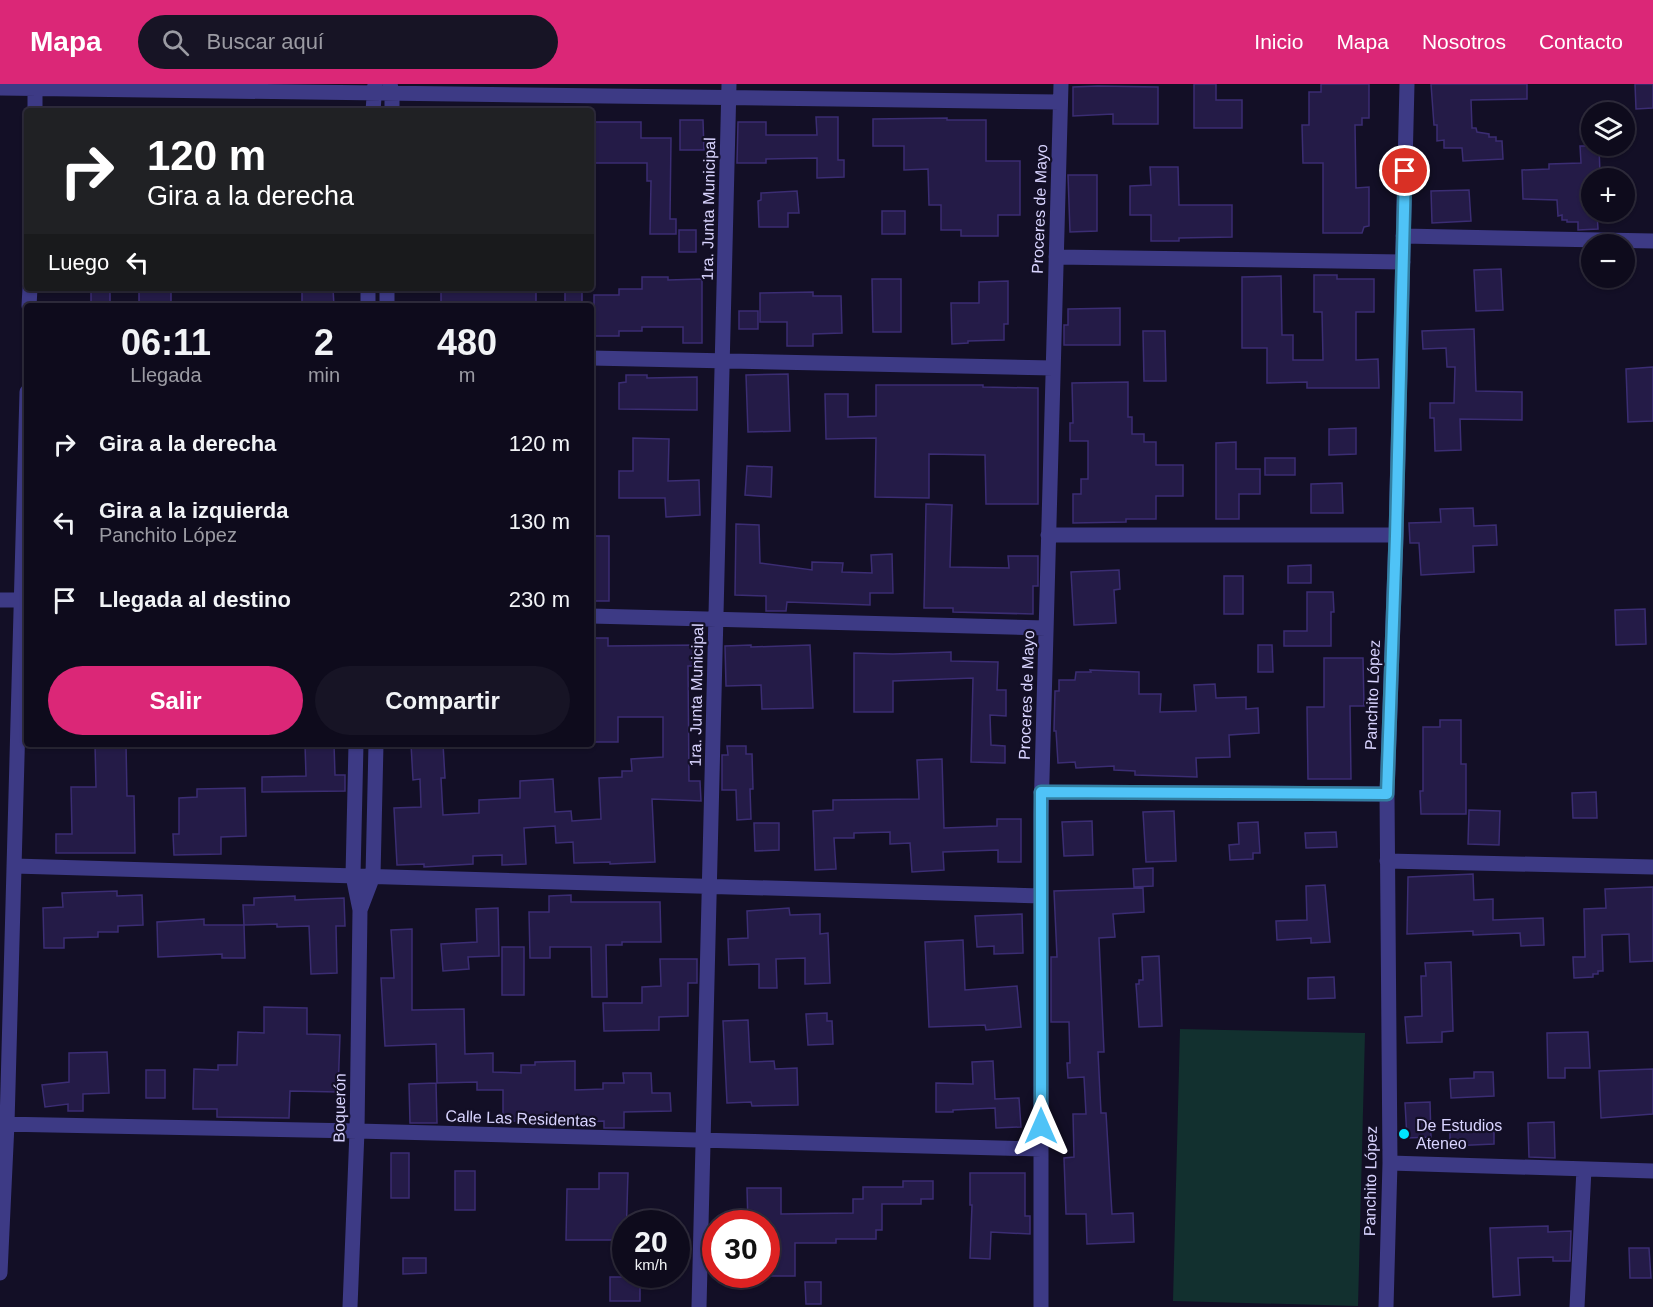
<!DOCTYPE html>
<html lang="es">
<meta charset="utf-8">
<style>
body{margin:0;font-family:Helvetica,sans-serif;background:#171425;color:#f1f3f6;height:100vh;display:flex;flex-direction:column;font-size:22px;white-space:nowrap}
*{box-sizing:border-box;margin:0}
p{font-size:20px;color:#9b9ba3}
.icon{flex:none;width:33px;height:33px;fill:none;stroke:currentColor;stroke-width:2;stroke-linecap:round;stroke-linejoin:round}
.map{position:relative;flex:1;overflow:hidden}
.sheet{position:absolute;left:24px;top:219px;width:570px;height:444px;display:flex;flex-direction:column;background:#0e0b1c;border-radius:6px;box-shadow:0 2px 4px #0004,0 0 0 2px #2e2b3b}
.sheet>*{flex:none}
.guide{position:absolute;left:24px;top:24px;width:570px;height:183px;border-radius:6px;box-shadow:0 2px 4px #0004,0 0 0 2px #2e2b3b;background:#202124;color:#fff;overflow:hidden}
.controls{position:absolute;left:1581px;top:18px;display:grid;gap:12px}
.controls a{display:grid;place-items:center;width:54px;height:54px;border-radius:50%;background:#0e0b1c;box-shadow:0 2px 4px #0004,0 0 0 2px #2e2b3b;font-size:30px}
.speed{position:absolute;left:612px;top:1126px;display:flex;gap:12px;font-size:30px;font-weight:700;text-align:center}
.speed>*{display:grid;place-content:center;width:78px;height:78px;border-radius:50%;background:#0e0b1c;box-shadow:0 2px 4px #0004,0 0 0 2px #2e2b3b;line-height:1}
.speed small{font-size:15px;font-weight:400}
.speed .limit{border:9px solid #d22;background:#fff;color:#111}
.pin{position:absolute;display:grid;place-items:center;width:51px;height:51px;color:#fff;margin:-26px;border:3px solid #fff;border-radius:50%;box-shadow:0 2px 6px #0007}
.me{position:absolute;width:66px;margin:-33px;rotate:0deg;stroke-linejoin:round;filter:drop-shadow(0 0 4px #0008)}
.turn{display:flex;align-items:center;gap:21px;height:126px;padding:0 24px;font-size:27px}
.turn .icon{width:78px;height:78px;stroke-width:2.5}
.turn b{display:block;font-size:42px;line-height:51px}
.then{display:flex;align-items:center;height:57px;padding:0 24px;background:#0003;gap:12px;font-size:22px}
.eta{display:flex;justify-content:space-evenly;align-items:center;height:102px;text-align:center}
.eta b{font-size:36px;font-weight:700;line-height:42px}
.button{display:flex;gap:12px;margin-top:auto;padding:12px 24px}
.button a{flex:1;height:69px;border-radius:36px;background:#db2777;color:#fff;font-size:24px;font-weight:700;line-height:69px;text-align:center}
.button a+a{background:#171425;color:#f1f3f6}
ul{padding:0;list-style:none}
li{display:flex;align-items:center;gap:18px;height:78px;padding:0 24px}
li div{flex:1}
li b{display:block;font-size:22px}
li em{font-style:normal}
header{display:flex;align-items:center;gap:36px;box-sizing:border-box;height:84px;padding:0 30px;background:#db2777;color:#fff}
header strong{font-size:28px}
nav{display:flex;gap:33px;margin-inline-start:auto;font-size:21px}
.search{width:420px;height:54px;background:#171425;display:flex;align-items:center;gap:15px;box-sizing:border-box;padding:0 21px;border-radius:33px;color:#9b9ba3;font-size:22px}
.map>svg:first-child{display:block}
</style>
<header>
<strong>Mapa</strong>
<div class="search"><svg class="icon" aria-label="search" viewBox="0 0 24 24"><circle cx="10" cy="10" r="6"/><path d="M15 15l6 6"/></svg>Buscar aquí</div>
<nav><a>Inicio</a><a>Mapa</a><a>Nosotros</a><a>Contacto</a></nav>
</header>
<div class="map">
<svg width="1653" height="1223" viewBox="0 0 1653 1223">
<rect width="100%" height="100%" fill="#130f26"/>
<path fill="#12302f" d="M1180 945 1365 949 1358 1222 1173 1217Z"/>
<path fill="#241b47" stroke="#3b2d73" stroke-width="1.5" d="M1194 0H1216V16H1242V44H1194Z
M1321 0H1369V34H1362V41H1355L1356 104 1369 103V142L1364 143 1362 149H1323V79H1303L1302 41H1309V8H1321Z
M1431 0H1527V15L1471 16 1472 44H1476L1477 48 1489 50V53H1496V57H1502L1503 75 1463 77 1462 64H1444V56L1437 57V41H1434Z
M1635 0H1653V24L1636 25Z
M1098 2 1158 3V40H1113V30L1073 32V3Z
M816 33H838V76H844V93L817 94V74L766 75V79H737L738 38H766V51H817Z
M947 34V36H986V77H1020V131H998V152H961V146H941V121H929L928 85 904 86V62H873V35Z
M680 36H703L704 66H680Z
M594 38H641V54H671L670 135H676V150H650L651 97H647V79H591V50H594Z
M1580 62H1599L1600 90 1592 91V128H1597L1598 145 1578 146V138H1567V136H1562V131L1558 132 1557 116 1523 115 1522 86 1549 85V80L1581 79Z
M1150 83H1178L1179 121H1232V153L1179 154V157H1151V131H1130V102L1151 101Z
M1068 91H1097V147L1070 148Z
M1469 106 1471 137 1432 139 1431 107Z
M797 107 799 129H788V143H759L758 117 761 116V109Z
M882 127H905V150H882Z
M679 146H696V168H679Z
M1501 185 1503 226 1476 227 1474 186Z
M1314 191H1337V195H1374V228H1356V276L1378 275 1379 304H1307V298L1267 299V264H1242V193L1281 192 1282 251H1293V276H1323L1322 228H1314Z
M642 193H668V196L702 195V259H683V243H642V247H619V252H594V211H619V205H642Z
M872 195H901V248H873Z
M1008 197V240H1004V256L968 257V259L952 260 951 219H979V198Z
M91 204H110V222H91Z
M139 204H171V218H139Z
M333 204 334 222H302V205Z
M441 204H536V222H441Z
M565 204H582V222H565Z
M813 208V212H841L842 249 813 250V262H787V238H760V209Z
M1120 224V261H1064V241H1068V225Z
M739 227H758V245H739Z
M1474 245 1476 307 1522 308V336L1460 335 1461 366 1435 367 1434 334H1430V319H1454L1455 283H1447L1446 264 1423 265 1422 247Z
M1143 247H1165L1166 297H1144Z
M1653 283V337L1628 338 1626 285Z
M788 290 790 347 748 348 746 291Z
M626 291H647V294L697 293V326L619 325V299L626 298Z
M1128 298V333H1132V350H1144V358H1156V381H1183V412H1156V435H1126V438L1073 439V410H1081V395H1088V357H1070V339H1073L1072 299Z
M876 301H983V303L1038 304V420H986L985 371 929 370V414L875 413 876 354 826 355 825 310H848V333L876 332Z
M1356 344V370L1329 371V345Z
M633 354 669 355 668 397 699 396 700 431 666 433 665 414H619V387H633Z
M1236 358V385H1260V410H1239V435H1216V359Z
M1265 374H1295V391H1265Z
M747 382 772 383 771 413 745 411Z
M1342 399 1343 429H1311V400Z
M926 420 952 421 950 483 1009 484 1008 472H1038V502H1033V530L953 528V524H924Z
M1473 424 1474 442 1496 441 1497 461 1473 462 1474 488 1421 491 1419 459H1410L1409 439 1441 438 1440 425Z
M736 440 759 441 760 479 812 486V478L843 479 842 488 872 489 871 471 892 470 893 509H870V521L787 518 786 527H766V512L735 511Z
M593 452H609V517H594L593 493H591V461H593Z
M1311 481V499H1288V482Z
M1119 486 1120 505 1114 506 1116 539 1074 541 1071 488Z
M1224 492H1243V530H1224Z
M1307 508H1333L1334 528H1331V562H1284V547H1307Z
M1645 525 1646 560 1616 561 1615 526Z
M591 554H608V562L698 561V582H688L689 697H700L701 717 652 715 655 778 610 780V778L574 779 573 758 556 759 555 742 524 744 526 780 502 781V771L473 772V780L424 783V780L397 781 394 724 421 723 420 695 413 696 411 660H443L445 694H441L443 731 479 729V716L520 714V697L553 695 555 728 571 727 572 737 601 735 599 694 622 693V687H632L631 675 663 673V633H618V658H591Z
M751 561V563L810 561 813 624 762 625 761 601 726 602 725 562Z
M1258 561H1272L1273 588H1258Z
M951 568V577L998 578 997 606H1006V632L990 631 991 661 1005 662V679L971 678 973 594 893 597V628H854V569L893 570Z
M1324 574H1363L1364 622H1350L1351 695H1308L1307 623H1324Z
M1090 586 1139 588V610H1161L1160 628 1196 627 1194 601 1215 600 1216 614 1246 613V625L1258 624 1259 649 1229 651 1230 673 1196 674 1197 693 1135 691V687L1114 686V682L1076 684 1075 678 1058 679 1056 647H1054L1055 607H1059V596H1075L1076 588H1091Z
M1440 636H1461V680H1466V730H1421L1420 707H1423V643H1440Z
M95 660H126L127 712H134L135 769H56V750H72L71 703H96Z
M305 660H334L335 691H345V707L262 708V693L306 692Z
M727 662H746V670H752L753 705H750L751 735 737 736 736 706H722V671H728Z
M942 675 944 744 997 742V735H1021V778H998V766L943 768 944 786 912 788 910 759 890 760V748L854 749V754H834L836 785 815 786 813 727 833 726V716L919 715 917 676Z
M245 704 246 752 221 753V770L174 771 173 750H179V714L197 713V705Z
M1596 708 1597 734H1573L1572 709Z
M1469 726 1500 727 1499 761 1468 760Z
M1174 727 1176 777 1146 778 1143 728Z
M1092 737 1093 771 1064 772 1062 738Z
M1258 738 1260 769H1253V775L1230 776 1229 761 1239 760 1238 739Z
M754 739H779V766L755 767Z
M1336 748 1337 763 1306 764 1305 749Z
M1153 784V802L1134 803 1133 785Z
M1473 790 1474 816 1493 815V836L1543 834 1544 861 1521 862 1520 849 1473 851V847L1407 850 1408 793Z
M1325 801 1330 858 1311 859V854L1277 856 1276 837 1307 836 1306 802Z
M1653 803V877L1630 878 1629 850 1602 851 1603 887H1598V890H1593V893L1574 894 1573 873H1585L1584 825 1606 824 1605 805Z
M1143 804 1144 828 1113 830 1115 853 1099 854 1104 968H1098L1101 1029H1106L1112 1130 1133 1129 1134 1158 1087 1160 1086 1130H1066L1064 1074 1074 1073 1073 1030H1086L1084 993 1068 994 1067 979H1070L1069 938H1051V873H1057L1054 807Z
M117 807V812L142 811 143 841 118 842V848H98V853L64 854V864H44L43 824 63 823 62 809Z
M571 811V818H660L661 858H622V861H606L607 913H592L591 863H550V874H530L529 828H549V812Z
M295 812V816L344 814 345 842H336L337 889 311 890 309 842 277 843V840L244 841 243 821H254V814Z
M498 824 499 872 468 873 469 885 443 887 441 860 477 858 476 825Z
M789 824 790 831 820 830V850L828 849 830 899 805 900V874L776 875 777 904H759V880L729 881 728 855 748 854 747 827Z
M1022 830 1023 869 994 870V862L977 863 975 832Z
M204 835V841H244L245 874H222V870L158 873 157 838Z
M412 845V926L464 925 465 970 493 969V988L521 989V981H535V978L575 977V1006L603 1005V999H624L623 989H651L652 1009H670L671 1027 624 1028V1044H604V1037L529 1040V1037H503V1006H477V998L437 999 436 960 385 962 381 894H394L391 846Z
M963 856 965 906 1017 902 1021 943 986 946 985 941 929 943 925 858Z
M502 863H524V911H502Z
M1159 872 1162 942 1139 943 1136 900H1139V896H1143L1142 873Z
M660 875H697V899H688V932L659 933V946L604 947 603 919H642V903L661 902Z
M1451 878 1453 947 1442 948V958L1407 959 1405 933 1422 932 1421 892H1426L1425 879Z
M1334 893 1335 914 1308 915V894Z
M264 923 307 924V950L340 951 338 1008 290 1007 289 1034 217 1033V1025H193L194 985 218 986V981H237L238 948 264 949Z
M827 929V937H832L833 960 808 961 806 930Z
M748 936 750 978 774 977 775 985 797 984 798 1021 752 1022 751 1018 727 1019 723 937Z
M1588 948 1590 984H1565V994H1548L1547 949Z
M107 968 109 1009 83 1010V1027H68V1020L45 1023 42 1001 69 998V969Z
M993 977 995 1015 1019 1014 1021 1043 996 1044 995 1024 953 1026V1028H936V999L973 1000 972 978Z
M1653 985V1030L1601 1034 1599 987Z
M146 986H165V1014H146Z
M1474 988H1493L1494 1012 1451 1014 1450 995 1474 994Z
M436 999 437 1039H410L409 1000Z
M1430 1018 1431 1053 1407 1054 1405 1019Z
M1554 1038 1555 1074 1529 1073 1528 1039Z
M1494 1041V1060L1450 1062V1043Z
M391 1069H409V1114H391Z
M455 1087H475V1126H455Z
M599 1089H628L626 1156H566L567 1105H599Z
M970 1089H1025V1132H1030V1150L991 1148 990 1175 970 1174 972 1121H970Z
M903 1097H933V1115H921V1120H882V1146H876V1155H836V1159H795V1192H766V1140H748L747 1104H781V1130L853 1129V1115H863V1103H903Z
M1548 1142V1148L1571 1147 1570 1177H1553V1173L1518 1174 1520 1211 1493 1213 1490 1144Z
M1629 1164H1649L1651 1194H1630Z
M403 1174H426V1189L403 1190Z
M610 1193H640V1217H610Z
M805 1198H821V1220H806Z"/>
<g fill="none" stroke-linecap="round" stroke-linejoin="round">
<path stroke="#3d3a85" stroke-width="15" d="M390 0 392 9V27
M0 4 1060 18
M35 27V0
M373 27 375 0
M1403 152 1653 157
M1056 173 1403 178
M29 222 30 204
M368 222V204
M387 222V204
M591 274 1053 284
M1048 451H1396
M0 516H27
M591 532 1046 544
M1041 708 1387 710
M1387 777 1653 783
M14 782 1041 812
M360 826 373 792 376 660
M0 1040 357 1047 1041 1065
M1390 1079 1653 1087
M0 1189 7 1040 27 308
M350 1223 357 1047 360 826 353 792 356 660
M699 1223 729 0
M1041 1223V731L1061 0
M1386 1223 1390 1079 1387 710 1396 451 1407 0
M1577 1223 1584 1085"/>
</g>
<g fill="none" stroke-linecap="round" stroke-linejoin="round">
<g stroke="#337fa1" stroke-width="15">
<path id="route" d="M1041 1042V708L1387 710 1396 452 1405 87"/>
</g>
<use href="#route" stroke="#4fc3f7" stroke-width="10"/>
</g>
<circle fill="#00e5ff" stroke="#130f26" stroke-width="2" cx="1404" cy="1050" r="6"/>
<g text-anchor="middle" stroke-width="4.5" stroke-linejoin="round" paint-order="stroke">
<g font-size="16" fill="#d9d4ff" stroke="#130f26">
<text transform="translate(708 125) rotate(-89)" y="6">1ra. Junta Municipal</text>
<text transform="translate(1039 125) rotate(-88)" y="6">Proceres de Mayo</text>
<text transform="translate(696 611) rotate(-89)" y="6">1ra. Junta Municipal</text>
<text transform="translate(1026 611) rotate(-88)" y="6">Proceres de Mayo</text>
<text transform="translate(1372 611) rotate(-88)" y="6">Panchito López</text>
<text transform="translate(339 1024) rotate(-89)" y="6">Boquerón</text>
<text transform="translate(521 1034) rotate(2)" y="6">Calle Las Residentas</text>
<text transform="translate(1370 1097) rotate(-89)" y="6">Panchito López</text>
</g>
<g font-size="16" fill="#d9d4ff" stroke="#130f26" text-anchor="start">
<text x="1416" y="1047">De Estudios<tspan x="1416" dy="18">Ateneo</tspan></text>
</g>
</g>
</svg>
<div class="controls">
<a><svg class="icon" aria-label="layers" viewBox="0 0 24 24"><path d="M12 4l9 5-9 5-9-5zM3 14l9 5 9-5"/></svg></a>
<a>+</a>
<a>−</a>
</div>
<div class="speed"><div>20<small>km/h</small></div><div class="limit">30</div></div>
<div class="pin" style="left:1405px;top:87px;background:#d93025"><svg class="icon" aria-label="arrive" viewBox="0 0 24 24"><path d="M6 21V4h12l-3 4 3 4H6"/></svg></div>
<svg class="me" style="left:1041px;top:1042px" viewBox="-20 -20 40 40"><path d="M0-17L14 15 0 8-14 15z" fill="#4fc3f7" stroke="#fff" stroke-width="4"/></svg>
<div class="guide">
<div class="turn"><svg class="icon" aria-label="right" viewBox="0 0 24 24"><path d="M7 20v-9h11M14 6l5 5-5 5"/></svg><div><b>120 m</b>Gira a la derecha</div></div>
<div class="then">Luego<svg class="icon" aria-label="left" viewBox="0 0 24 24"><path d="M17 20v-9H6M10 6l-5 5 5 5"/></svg></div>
</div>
<section class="sheet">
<div class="eta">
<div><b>06:11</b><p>Llegada</p></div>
<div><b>2</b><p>min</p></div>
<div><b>480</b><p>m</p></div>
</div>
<ul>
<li><svg class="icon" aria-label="right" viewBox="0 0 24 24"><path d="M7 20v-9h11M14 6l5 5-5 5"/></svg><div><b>Gira a la derecha</b></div><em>120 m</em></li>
<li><svg class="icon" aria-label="left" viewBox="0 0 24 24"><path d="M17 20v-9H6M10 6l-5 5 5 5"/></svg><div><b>Gira a la izquierda</b><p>Panchito López</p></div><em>130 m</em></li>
<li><svg class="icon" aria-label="arrive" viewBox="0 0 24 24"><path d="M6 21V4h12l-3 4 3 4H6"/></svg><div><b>Llegada al destino</b></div><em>230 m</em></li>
</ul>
<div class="button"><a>Salir</a><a>Compartir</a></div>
</section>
</div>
